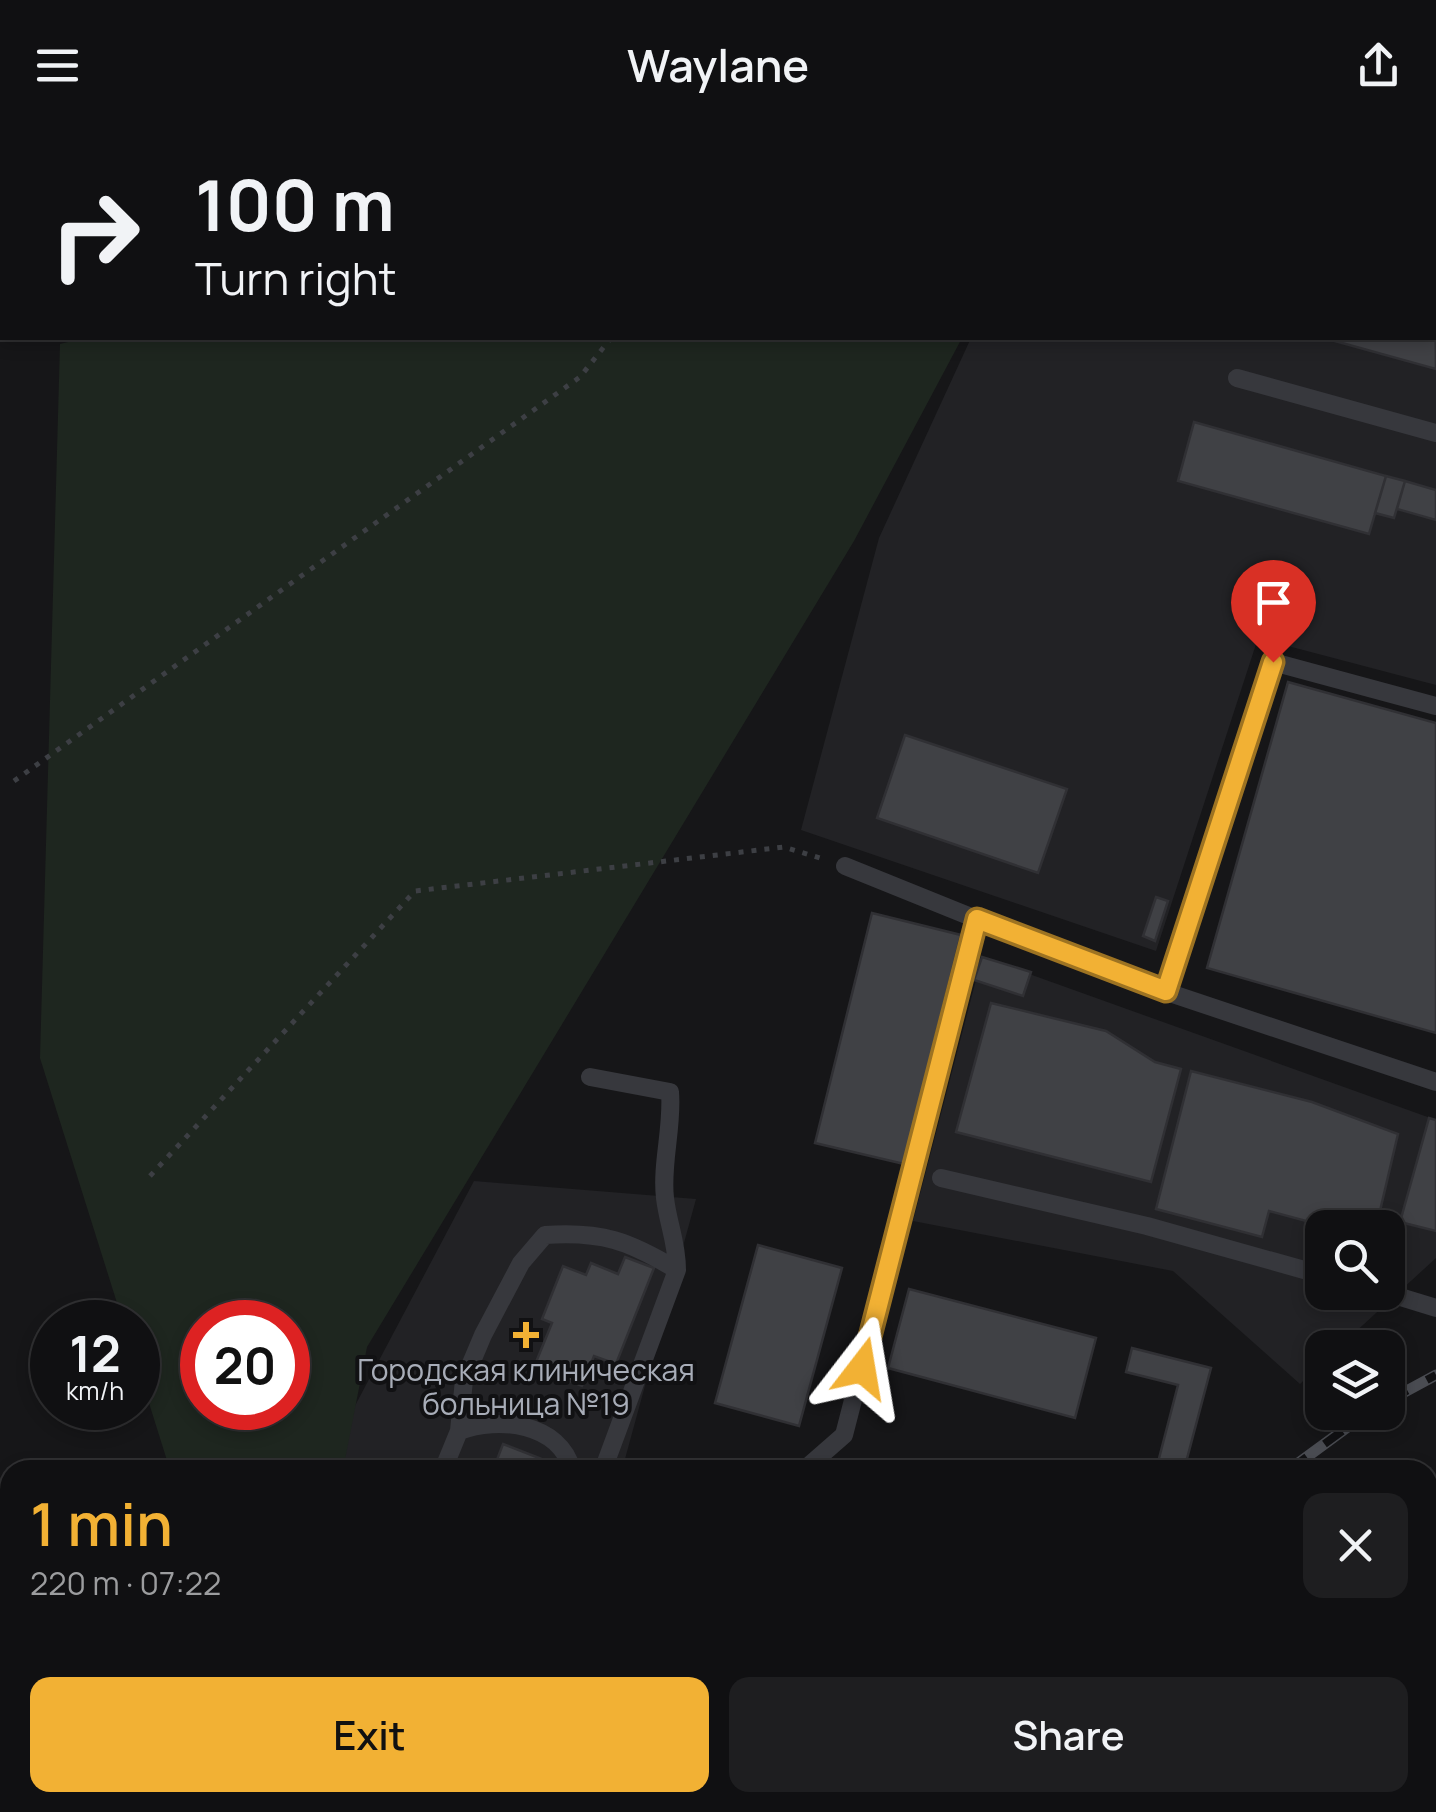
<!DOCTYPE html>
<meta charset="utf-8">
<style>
body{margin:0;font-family:Manrope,sans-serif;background:#1e1e20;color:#f1f3f6;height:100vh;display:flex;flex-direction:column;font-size:38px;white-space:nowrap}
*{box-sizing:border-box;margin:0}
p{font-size:32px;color:#9c9d9f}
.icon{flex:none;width:55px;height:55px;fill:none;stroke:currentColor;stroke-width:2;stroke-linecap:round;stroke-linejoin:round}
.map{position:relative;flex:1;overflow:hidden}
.panel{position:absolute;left:0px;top:1330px;width:1438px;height:352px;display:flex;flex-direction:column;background:#101012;border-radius:30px 30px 0 0;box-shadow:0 5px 15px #0003,0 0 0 2px #303032}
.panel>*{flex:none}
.banner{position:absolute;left:0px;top:0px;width:1438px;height:210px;box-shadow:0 5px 15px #0003,0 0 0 2px #303032;background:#101012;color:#f1f3f6;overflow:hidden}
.controls{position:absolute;left:1305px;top:1080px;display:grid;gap:20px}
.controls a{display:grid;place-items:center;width:100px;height:100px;border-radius:20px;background:#101012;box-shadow:0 5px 15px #0003,0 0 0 2px #303032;font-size:50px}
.speed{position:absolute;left:30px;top:1170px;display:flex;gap:20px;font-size:50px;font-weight:700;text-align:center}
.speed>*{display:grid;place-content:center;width:130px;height:130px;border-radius:50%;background:#101012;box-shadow:0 5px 15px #0003,0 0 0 2px #303032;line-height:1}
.speed small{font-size:25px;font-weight:400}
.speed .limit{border:15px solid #d22;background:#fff;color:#111}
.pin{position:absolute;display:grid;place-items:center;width:85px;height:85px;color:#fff;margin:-102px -42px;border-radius:50% 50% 50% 0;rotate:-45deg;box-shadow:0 0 10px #0007}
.pin .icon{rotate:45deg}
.me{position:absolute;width:110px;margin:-55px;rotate:14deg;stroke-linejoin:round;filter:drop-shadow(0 0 8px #0008)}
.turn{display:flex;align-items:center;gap:35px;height:210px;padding:0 30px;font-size:45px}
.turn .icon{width:130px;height:130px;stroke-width:2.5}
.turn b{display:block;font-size:70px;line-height:85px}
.round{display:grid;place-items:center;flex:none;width:105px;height:105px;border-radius:20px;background:#1e1e20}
.head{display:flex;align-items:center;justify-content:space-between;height:170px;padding:0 30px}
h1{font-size:60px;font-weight:600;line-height:75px;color:#f2b134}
.action{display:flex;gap:20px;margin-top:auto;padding:20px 30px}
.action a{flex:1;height:115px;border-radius:20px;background:#f2b134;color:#111;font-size:40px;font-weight:600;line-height:115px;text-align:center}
.action a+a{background:#1e1e20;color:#f1f3f6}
header{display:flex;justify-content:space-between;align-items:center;height:130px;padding:0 30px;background:#101012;font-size:45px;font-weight:600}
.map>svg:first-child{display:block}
</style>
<header><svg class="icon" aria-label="menu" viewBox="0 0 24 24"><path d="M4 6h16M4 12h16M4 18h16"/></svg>Waylane<svg class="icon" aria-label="share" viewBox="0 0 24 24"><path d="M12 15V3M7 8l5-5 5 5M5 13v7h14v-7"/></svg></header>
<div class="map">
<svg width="1436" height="1682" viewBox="0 0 1436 1682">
<rect width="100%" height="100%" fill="#161618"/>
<path fill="#222225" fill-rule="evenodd" d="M1062 0H1436V555L1258 508 1156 821 801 700 879 408 971 208H1435V2Z
M982 827 1436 990V1128L1339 1217 1322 1218V1233L1300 1254 1173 1141 913 1091ZM1322 1098H1388V1162H1322Z
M474 1051 696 1069 622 1340H321Z
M583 1672H862L889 1682H581Z
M163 1673H533L531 1682H165Z"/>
<path fill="#1e261f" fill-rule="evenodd" d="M241 0H1072L242 2Z
M84 208H962L854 411 367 1217 343 1340H170L138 1238V1192H123L40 928 60 214ZM202 1192H288V1278H202Z
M140 1673H270L274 1682H139Z"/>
<path fill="#404145" stroke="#303034" stroke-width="2.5" d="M1435 147 1436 239 1324 208H1435Z
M1194 292 1386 346 1369 404 1178 351Z
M1386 346 1405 351 1394 388 1375 383Z
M1405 351 1436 360V390L1397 379Z
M1288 552 1436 593V903L1207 838Z
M905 605 1067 659 1038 743 877 688Z
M1156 767 1168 771 1155 811 1143 806Z
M872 783 961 805 904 1034 815 1013Z
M982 827 1031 842 1023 866 974 850Z
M991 873 1106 901 1155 932 1181 939 1151 1052 956 1002Z
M1191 941 1312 972 1398 1004 1376 1098H1332L1269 1081 1262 1107 1156 1079Z
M1429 988 1436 990V1101L1400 1092Z
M758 1115 842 1138 799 1296 715 1273Z
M625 1127 654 1138 616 1234 594 1226 582 1256 534 1237 552 1193 542 1189 563 1136 586 1145 591 1133 618 1144Z
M909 1159 1096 1208 1075 1288 888 1238Z
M1132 1218 1211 1238 1184 1340H1156L1178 1255 1126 1242Z
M503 1314 552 1333 550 1340H493Z
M1428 1610 1436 1613V1682H1377L1380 1672H1428Z
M700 1672H768L794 1682H696Z
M1321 1672H1380L1377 1682Z
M1323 1673 1349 1680 1348 1682H1321Z"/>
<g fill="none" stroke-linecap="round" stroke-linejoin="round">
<path stroke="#3d3f44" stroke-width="5" stroke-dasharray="5 8" stroke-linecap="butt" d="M773 2 775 0
M14 651 580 247 611 208
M150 1046 415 761 784 717 823 729"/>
<path stroke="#37383d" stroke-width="18" d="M1435 123 1436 124
M1237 248 1436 303
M845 736 1110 843 1436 952
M1166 861 1273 532 1436 576
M590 947 670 962C673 997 661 1034 665 1068 668 1094 677 1112 677 1140L603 1340
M941 1048 1147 1096 1322 1145
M1384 1162 1436 1178
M459 1301C499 1286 560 1293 572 1340
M443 1340 459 1301 464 1250 483 1205 521 1133 545 1105C602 1101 629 1111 677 1140
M804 1340 844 1305 977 789
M409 1672H434"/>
<path stroke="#37383d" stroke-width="35" d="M893 1672 913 1682"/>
<g stroke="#4a4c52" stroke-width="11">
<path id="rail" d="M1388 1271 1436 1245
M1289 1340 1368 1282
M993 1682 1000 1672"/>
</g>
<use href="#rail" stroke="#111113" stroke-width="8" stroke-dasharray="22" stroke-linecap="butt"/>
</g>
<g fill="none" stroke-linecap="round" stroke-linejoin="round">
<g stroke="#9d7322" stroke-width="25">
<path id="route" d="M862 1238 977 789 1166 861 1273 532"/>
</g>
<use href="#route" stroke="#f2b134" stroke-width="18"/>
</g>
<path fill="#f2b134" stroke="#111113" stroke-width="4" d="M521 1190h10v10h10v10h-10v10h-10v-10h-10v-10h10z"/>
<g text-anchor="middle" stroke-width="8" stroke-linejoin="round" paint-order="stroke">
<g font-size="30" fill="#a8adb8" stroke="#111113">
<text x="526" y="1251">Городская клиническая<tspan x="526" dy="34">больница №19</tspan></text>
</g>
</g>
</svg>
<div class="controls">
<a><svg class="icon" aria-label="search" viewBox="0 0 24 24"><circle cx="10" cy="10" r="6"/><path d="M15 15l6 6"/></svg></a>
<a><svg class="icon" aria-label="layers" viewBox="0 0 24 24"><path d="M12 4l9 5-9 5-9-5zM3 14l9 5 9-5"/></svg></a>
</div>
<div class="speed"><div>12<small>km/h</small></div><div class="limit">20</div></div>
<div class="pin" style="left:1273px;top:532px;background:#d93025"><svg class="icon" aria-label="arrive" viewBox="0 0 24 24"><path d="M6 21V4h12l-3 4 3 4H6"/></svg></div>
<svg class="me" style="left:862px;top:1238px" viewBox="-20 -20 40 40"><path d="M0-17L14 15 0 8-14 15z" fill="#f2b134" stroke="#fff" stroke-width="4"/></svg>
<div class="banner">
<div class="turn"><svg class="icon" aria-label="right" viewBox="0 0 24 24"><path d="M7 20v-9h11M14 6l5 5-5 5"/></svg><div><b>100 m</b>Turn right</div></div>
</div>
<section class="panel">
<div class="head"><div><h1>1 min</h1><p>220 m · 07:22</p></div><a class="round"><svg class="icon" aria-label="close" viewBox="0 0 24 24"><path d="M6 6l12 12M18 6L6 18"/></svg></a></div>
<div class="action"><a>Exit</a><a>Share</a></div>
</section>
</div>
